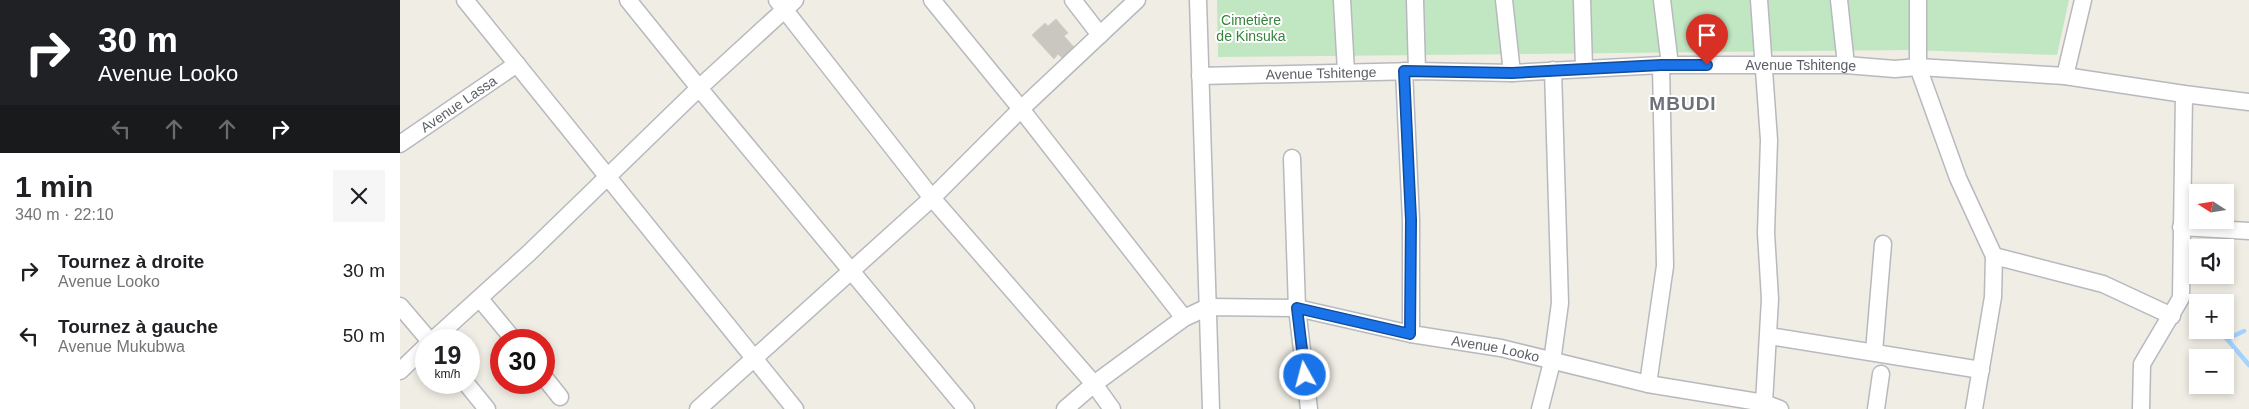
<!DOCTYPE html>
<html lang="fr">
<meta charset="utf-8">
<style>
body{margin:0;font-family:Arial,sans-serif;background:#f6f6f6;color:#202124;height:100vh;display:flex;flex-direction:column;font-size:19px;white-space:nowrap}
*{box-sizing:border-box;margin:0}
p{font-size:16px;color:#757577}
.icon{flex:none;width:28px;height:28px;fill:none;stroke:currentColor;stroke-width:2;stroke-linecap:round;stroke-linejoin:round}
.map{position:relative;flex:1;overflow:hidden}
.drawer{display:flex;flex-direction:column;background:#fff;width:400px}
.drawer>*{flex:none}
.guide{background:#202124;color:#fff;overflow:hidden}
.needle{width:32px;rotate:282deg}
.tools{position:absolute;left:1789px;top:184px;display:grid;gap:10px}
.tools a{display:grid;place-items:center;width:45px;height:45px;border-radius:0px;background:#fff;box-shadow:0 2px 8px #0003;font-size:25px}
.speed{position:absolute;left:15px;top:329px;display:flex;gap:10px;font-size:25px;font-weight:700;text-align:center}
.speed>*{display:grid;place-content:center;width:65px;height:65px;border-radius:50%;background:#fff;box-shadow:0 2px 8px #0003;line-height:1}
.speed small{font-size:12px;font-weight:400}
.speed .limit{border:8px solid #d22;background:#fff;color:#111}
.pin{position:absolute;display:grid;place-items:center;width:42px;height:42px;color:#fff;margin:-51px -21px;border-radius:50% 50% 50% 0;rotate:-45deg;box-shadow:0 0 5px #0007}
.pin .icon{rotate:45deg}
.me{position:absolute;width:55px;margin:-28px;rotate:353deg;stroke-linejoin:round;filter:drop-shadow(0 0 4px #0008)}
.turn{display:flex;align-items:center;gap:18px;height:105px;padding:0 15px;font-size:22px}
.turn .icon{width:65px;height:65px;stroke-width:2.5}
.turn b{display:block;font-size:35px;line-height:42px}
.lanes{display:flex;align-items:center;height:48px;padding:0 15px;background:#0003;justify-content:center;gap:25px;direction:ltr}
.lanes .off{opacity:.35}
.round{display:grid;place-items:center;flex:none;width:52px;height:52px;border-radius:0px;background:#f6f6f6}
.headline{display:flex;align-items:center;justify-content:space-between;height:85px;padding:0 15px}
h1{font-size:30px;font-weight:600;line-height:38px}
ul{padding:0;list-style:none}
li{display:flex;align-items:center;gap:15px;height:65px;padding:0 15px}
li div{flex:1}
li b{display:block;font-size:19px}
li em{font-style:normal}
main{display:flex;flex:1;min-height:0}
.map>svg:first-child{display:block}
</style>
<main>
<section class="drawer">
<div class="guide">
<div class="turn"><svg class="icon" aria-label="right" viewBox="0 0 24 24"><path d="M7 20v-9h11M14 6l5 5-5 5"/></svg><div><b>30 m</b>Avenue Looko</div></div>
<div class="lanes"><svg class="icon off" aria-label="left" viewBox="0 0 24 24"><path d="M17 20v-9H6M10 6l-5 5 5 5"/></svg><svg class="icon off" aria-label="ahead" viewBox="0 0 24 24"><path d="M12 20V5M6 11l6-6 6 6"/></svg><svg class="icon off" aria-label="ahead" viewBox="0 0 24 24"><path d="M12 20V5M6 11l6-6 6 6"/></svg><svg class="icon" aria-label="right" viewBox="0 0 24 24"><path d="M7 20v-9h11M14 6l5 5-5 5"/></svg></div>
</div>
<div class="headline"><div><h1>1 min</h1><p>340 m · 22:10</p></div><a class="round"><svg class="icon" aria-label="close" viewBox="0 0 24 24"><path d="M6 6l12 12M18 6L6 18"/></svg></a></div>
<ul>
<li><svg class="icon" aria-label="right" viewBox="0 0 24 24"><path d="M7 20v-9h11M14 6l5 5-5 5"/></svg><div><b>Tournez à droite</b><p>Avenue Looko</p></div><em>30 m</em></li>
<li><svg class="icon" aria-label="left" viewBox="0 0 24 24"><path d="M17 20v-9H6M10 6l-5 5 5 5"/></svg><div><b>Tournez à gauche</b><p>Avenue Mukubwa</p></div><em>50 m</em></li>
</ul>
</section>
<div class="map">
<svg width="1849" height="409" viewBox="0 0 1849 409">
<rect width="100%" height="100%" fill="#efede4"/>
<path fill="#c1e6c2" d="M817 0H1669L1657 55 1511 50 818 57Z"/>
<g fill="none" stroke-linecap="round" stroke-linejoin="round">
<path stroke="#a4d3ff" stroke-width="4.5" d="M1820 330V334L1827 339 1849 365
M1827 339 1844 331"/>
</g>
<path fill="#cac7c1" stroke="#d3cfc2" d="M656 19 668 33 664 36 675 48 663 59 658 54 654 59 632 35 645 23 648 26Z"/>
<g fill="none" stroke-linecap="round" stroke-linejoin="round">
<g stroke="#b7b9be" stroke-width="19">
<g id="minor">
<path d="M65 0 395 409"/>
<path d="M228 0 299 88 566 409"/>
<path d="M377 0 532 198 694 384 712 409"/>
<path d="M532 0 621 109 784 318"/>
<path d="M673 0 700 35"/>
<path d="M798 0 811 409"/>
<path d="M942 0 946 72"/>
<path d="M1015 0 1017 71"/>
<path d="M1104 0 1112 73"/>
<path d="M1182 0 1184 68"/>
<path d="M1262 0 1270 65"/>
<path d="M1359 0 1369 140 1366 233 1370 299 1364 403"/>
<path d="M1439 0 1446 65"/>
<path d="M1518 0V67L1558 178 1594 256 1593 297 1574 409"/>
<path d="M1004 71 1011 220V334"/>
<path id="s1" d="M800 76 1017 71 1112 73 1261 65H1446L1495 69 1518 67 1665 76 1784 94 1849 102"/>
<path d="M1665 76 1683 0"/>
<path id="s2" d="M0 144 117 64"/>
<path d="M892 158 897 308 909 409"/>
<path d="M1781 227 1849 231"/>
<path d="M1594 256 1703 284 1772 316"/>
<path d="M80 299 114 340"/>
<path d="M0 306 29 340"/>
<path d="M1369 336 1581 370"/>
<path d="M33 340 129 253 299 88 395 0"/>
<path d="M1474 352 1483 244"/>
<path d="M0 371 26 346"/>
<path d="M144 377 160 397"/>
<path d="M65 382 87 409"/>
<path d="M1248 384 1265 266 1261 65"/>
<path d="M298 409 532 198 621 109 737 0"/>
<path id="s3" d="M665 409 694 384 784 318 808 307 897 308 1011 334 1101 348 1248 384 1364 403 1380 409"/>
<path d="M1140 409 1152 362 1160 303 1153 70"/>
<path d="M1476 409 1481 374"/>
<path d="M1741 409 1742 364 1781 298 1784 94"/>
</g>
</g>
<use href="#minor" stroke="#fff" stroke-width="16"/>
</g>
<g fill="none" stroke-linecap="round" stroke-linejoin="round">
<g stroke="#114b97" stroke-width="12">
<path id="route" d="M905 375 897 308 1010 334 1011 220 1004 71 1112 73 1261 65H1307"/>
</g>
<use href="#route" stroke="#1a73e8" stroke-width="9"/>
</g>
<g text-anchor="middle" stroke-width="4" stroke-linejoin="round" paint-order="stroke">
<g font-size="14" fill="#35833c" stroke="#fff">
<text x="851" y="25">Cimetière<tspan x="851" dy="16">de Kinsuka</tspan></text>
</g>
<g font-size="14" fill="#5c5f65" stroke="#fff">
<text dy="5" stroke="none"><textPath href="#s1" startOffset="601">Avenue Tshitenge</textPath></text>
<text dy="5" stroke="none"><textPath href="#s1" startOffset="121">Avenue Tshitenge</textPath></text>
<text dy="5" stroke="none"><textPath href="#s2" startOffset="71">Avenue Lassa</textPath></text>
<text dy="5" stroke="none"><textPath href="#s3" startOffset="468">Avenue Looko</textPath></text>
</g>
<g font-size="19" font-weight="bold" letter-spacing="1" fill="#6d7177" stroke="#fff">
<text x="1283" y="110">MBUDI</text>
</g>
</g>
</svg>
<div class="tools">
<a><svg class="needle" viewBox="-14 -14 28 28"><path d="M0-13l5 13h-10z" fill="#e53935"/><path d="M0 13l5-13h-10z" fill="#757577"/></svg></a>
<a><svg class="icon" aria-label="sound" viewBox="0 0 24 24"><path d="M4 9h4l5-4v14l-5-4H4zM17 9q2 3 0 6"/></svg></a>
<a>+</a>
<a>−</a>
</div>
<div class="speed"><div>19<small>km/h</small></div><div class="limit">30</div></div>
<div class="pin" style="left:1307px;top:65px;background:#d93025"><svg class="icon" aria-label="arrive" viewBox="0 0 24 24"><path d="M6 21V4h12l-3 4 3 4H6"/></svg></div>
<svg class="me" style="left:905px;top:375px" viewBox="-20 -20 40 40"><circle r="17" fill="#1a73e8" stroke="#fff" stroke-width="3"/><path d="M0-11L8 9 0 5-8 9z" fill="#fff"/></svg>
</div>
</main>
